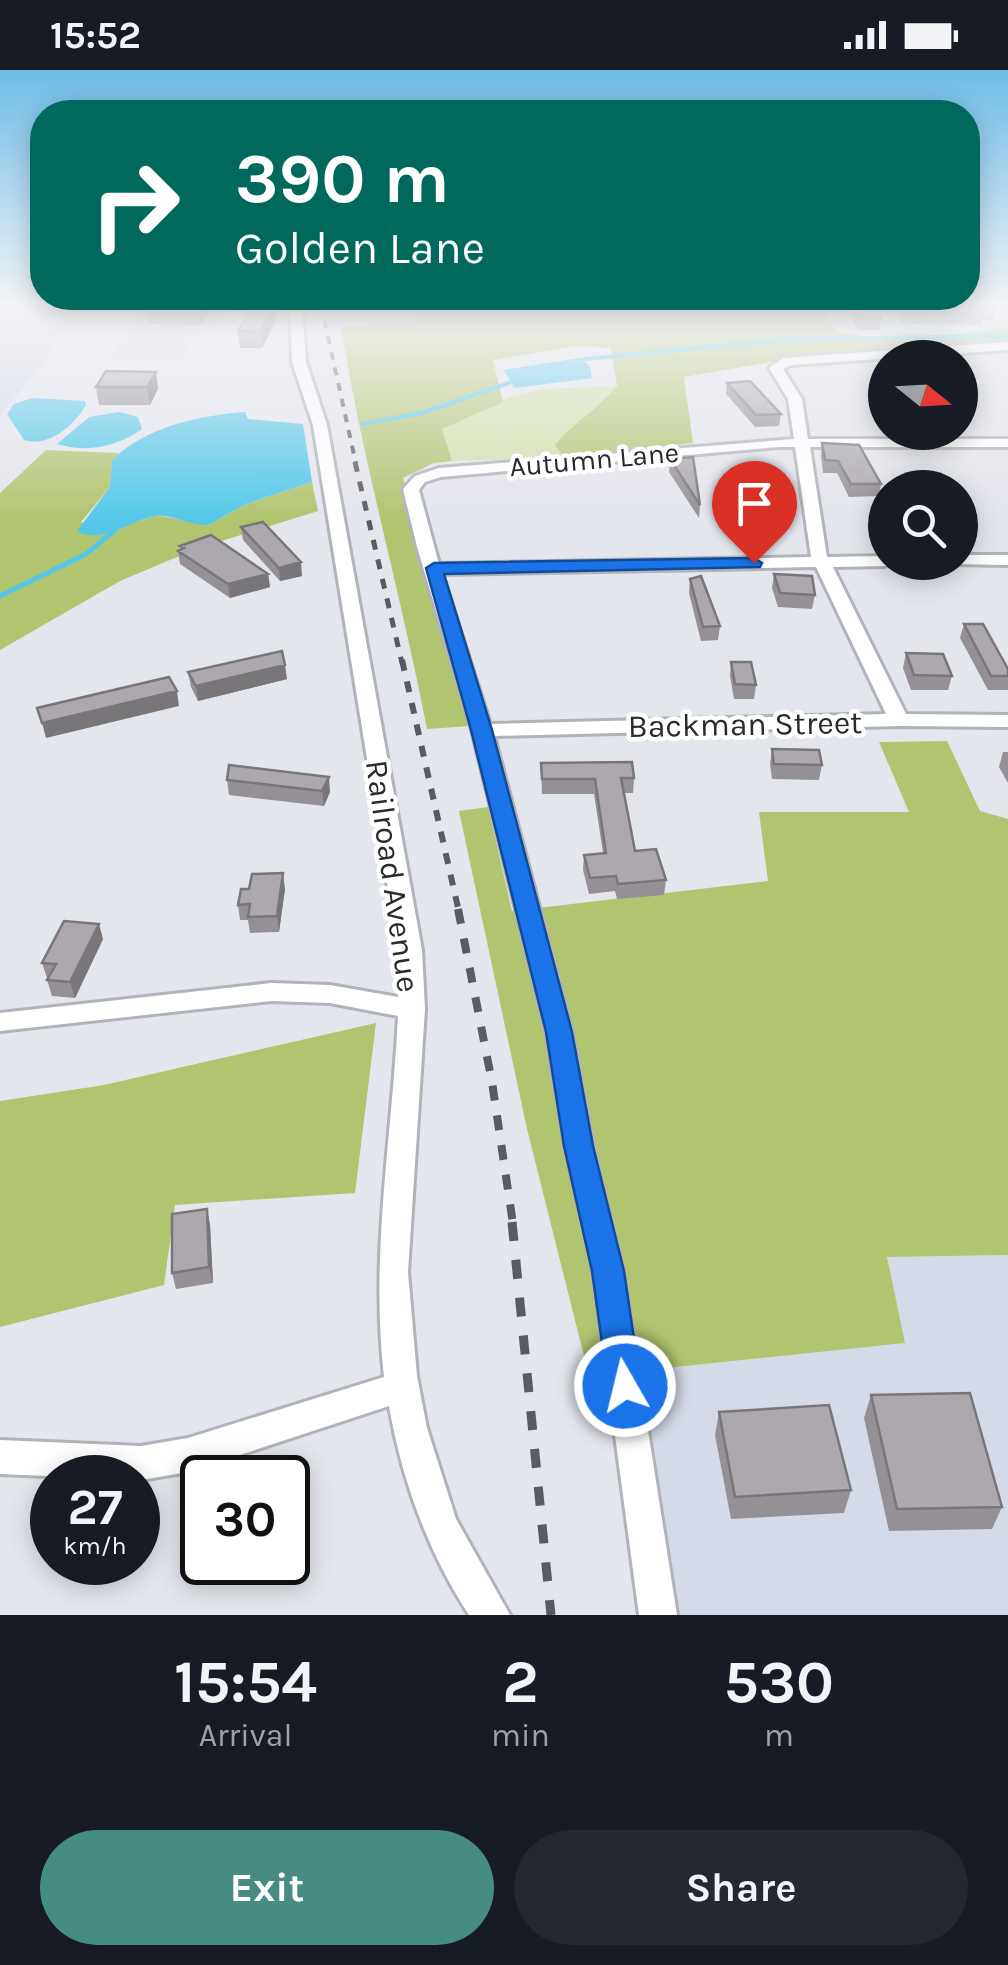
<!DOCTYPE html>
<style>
body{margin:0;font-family:Karla,sans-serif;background:#242831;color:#f1f3f6;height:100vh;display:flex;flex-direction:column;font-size:38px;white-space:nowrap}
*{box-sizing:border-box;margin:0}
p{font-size:32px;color:#9ea1a6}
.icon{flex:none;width:55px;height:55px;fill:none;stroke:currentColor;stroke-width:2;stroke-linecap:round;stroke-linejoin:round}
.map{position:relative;height:1545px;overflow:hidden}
.details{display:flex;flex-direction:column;background:#171b24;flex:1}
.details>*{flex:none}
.top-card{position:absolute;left:30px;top:30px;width:950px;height:210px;border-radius:40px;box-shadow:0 5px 25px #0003;background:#00695c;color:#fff;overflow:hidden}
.needle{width:65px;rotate:108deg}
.controls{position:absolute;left:868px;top:270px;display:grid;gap:20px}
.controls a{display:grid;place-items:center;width:110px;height:110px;border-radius:50%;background:#171b24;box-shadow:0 5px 25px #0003;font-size:50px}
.speed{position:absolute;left:30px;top:1385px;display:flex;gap:20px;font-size:50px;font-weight:700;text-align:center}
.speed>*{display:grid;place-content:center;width:130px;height:130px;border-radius:50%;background:#171b24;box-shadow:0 5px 25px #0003;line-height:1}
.speed small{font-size:25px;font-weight:400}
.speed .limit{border:5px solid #111;border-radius:15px;background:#fff;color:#111}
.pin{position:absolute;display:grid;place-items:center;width:85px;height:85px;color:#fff;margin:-102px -42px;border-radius:50% 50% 50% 0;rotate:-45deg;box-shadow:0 0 10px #0007}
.pin .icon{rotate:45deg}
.me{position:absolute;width:110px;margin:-55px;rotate:352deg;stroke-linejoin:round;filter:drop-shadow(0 0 8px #0008)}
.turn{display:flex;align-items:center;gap:35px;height:210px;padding:0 40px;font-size:45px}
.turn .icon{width:130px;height:130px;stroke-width:2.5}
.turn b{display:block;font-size:70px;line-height:85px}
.eta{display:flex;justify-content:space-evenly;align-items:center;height:170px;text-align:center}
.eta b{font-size:60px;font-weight:700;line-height:70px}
.action{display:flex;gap:20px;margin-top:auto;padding:20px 40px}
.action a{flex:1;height:115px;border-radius:60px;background:#478c82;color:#fff;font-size:40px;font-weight:700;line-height:115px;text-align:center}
.action a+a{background:#242831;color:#f1f3f6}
.status{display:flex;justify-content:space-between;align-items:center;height:70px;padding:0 50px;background:#171b24;direction:ltr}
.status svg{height:28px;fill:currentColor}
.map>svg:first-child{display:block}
</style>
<div class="status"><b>15:52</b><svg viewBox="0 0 49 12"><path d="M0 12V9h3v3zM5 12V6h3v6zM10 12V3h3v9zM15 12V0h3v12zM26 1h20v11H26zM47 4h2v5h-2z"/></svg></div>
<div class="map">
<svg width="1008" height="1545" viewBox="0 0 1008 1545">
<rect width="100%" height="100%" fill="#e4e6ed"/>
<path fill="#d5dae8" d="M325 235H411L416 251 329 258Z
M742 235H1008V258L900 266 844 263 836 261 824 237Z
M0 237H75L45 291 0 346Z
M147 237 234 239 189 272 182 289 109 290Z
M1008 1185V1545H638L609 1304 904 1273 887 1187Z"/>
<path fill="#d1dfa9" d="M618 316 598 339 556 375 564 387 452 391 442 359 510 327 543 319Z"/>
<path fill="#b1c46f" d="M411 235 824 237 836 261C889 276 954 263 1008 258V274L783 290 684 307 693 373 564 387 555 375C575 351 598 339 617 316L611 278 578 276 493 290 503 332 442 359 452 391 434 393 403 408 470 656 427 659C401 524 363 393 341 257L416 251Z
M46 380 119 383 112 390 110 417 81 452 108 462 156 445 208 455 246 434 312 412 318 441 196 479 120 511 0 580V423Z
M947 671 980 741 1008 749V1185L887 1187 905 1273 589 1306 527 1059 459 741 488 737 512 841 768 811 759 742H909L879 672Z
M376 953 355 1123 175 1135 164 1215 0 1257V1031L104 1015Z"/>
<path fill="#54c7e8" d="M580 288 590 296 592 308 514 318 504 300Z
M32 328 85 331 86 335C74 356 48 378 24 370L7 344 14 334Z
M119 342 138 347 142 359C117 377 86 383 57 374L89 347Z
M245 342 248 349 303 354 312 412 246 434 208 455C190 456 169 443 154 446 131 451 99 475 77 461L110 417 112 390C148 356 197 346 245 342Z"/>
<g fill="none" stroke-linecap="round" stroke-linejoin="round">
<path stroke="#54c7e8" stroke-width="4" d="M584 289 793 269 1008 266
M362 354 422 343 509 313"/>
<path stroke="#54c7e8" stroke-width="5" d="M0 526 86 484 115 460"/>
<g stroke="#b1b3ba" stroke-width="6">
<path id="minor" d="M290 235H302L306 292 327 355 422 880 425 939 408 1202 417 1306 427 1358 456 1449 510 1545H469C428 1482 402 1411 389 1336L188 1402 141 1410 0 1404V1370L141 1376 188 1368 384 1307C370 1183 392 1069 398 946L330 933 271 931 0 961V943L271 913 330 915 398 927V880L313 355 292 292Z
M1001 235H1008V240Z
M1008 272V280L791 295 783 299 802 329 808 369H1008V377H810L827 487 885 486V492H892L885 496 833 497 906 644 1008 645V657L899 656 494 666 572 962 593 1076 623 1201 677 1545H639L593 1201 565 1076 546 962 472 660 417 477 403 419 415 406 439 398 794 369 788 329 769 298 783 288ZM778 377H795L811 487 439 494 419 420 425 412 441 407ZM816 497 886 644 490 654 442 504Z
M960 485H1008V495L954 494 960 492Z"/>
</g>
<use href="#minor" fill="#fff" fill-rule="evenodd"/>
<path stroke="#5a5b60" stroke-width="4" stroke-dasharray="8 8" stroke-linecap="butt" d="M321 235 356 394"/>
<path stroke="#5a5b60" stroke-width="5" stroke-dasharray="10 10" stroke-linecap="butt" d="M355 392 402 593"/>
<path stroke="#5a5b60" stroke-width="6" stroke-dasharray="11 11" stroke-linecap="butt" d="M402 590 459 842"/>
<path stroke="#5a5b60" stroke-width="8" stroke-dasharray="15 15" stroke-linecap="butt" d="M458 839 492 1012 513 1154"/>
<path stroke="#5a5b60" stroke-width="9" stroke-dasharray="19 19" stroke-linecap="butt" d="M512 1152 551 1545"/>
</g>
<path fill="#959095" d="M153 235H214L201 255 150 254 148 244Z
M845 235H873L881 249 880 260H858Z
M893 235H992L995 240 993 250H982L981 255 901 254Z
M276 250 262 278H240L238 261Z
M156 302 158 319 150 335H99L96 317Z
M727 313 781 344 779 356 755 357 726 324Z
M822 373 881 414 879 426 849 427 837 403H823L821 386Z
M670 389 700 435 699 448 669 402Z
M241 457 302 506 280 511 243 470Z
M180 476 268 504 270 517 230 528 180 494 178 481 181 480Z
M774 504 815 525 812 539 778 537 772 518Z
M690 509 720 556 718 570 701 571 689 523Z
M964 554 1008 599V620H988L960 568Z
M906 583 952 606 948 620H911L903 598Z
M731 592 756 615 754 629H734L730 606Z
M188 602 287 609 198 631 191 617Z
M772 679 822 695 819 710 772 709 770 694Z
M1003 682H1008V713L999 697Z
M541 693 634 708 633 723H624L635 781 666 810 664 825 617 829 615 821 589 824 583 800 584 785 603 783 594 724H542Z
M227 710 330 722 324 736 229 725Z
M249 819H285L279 862 250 863 248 850H240L238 835Z
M103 869 75 928 52 926 47 910 48 909 47 908 42 893Z
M207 1139 210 1155 213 1213 176 1219 172 1203Z
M871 1325 1002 1437 992 1459 889 1461 864 1348Z
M719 1342 851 1420 844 1443 731 1449 715 1365Z"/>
<path fill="#797679" d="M206 235H214L201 255 200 245Z
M274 235 276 250 262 278 260 262Z
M156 302 158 319 150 335 147 317Z
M301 492 302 506 280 511 279 498Z
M268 504 270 517 230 528 228 514Z
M285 595 287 609 198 631 196 616Z
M177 621 179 636 46 668 42 653Z
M329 707 330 722 324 736 322 721Z
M283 803 285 819 279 862 277 846Z
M99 854 103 869 75 928 70 912Z
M207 1139 210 1155 213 1213 209 1197Z"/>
<path fill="#ada8ad" stroke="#797679" stroke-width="2.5" d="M153 235H206L200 245 148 244Z
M253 235H273L260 262 238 261Z
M852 235H873L881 249H859Z
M899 235H992L995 240H980L984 245 903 244Z
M106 301 156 302 147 317H96Z
M750 311 781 344 756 345 727 313Z
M822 373 859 375 881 414H851L838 391 825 390Z
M693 387 700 435 670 389Z
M263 452 301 492 279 498 241 457Z
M211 465 268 504 228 514 178 481 184 478 180 476Z
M774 504 812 506 815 525 780 523Z
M701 506 720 556 703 557 690 509Z
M964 554H983L1008 599V606H991Z
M282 581 285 595 196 616 188 602Z
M906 583 943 584 952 606 914 605Z
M731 592H751L756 615 735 614Z
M169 607 177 621 42 653 37 638Z
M772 679 819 680 822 695 774 694Z
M632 692 634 708H621L635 781 656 779 666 810 618 814 616 806 590 808 584 785 606 783 595 709H542L541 693Z
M229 695 329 707 322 721 227 710Z
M283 803 277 846 248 847 250 834 238 835 241 819H249L252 804Z
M64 851 99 854 70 912 47 910 56 894 42 893Z
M207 1139 209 1197 172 1203V1144Z
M970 1323 1002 1437 897 1439 871 1325Z
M829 1335 851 1420 735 1427 719 1342Z"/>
<linearGradient id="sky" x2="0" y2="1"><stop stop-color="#6dbce8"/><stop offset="0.52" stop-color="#f3f4f7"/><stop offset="1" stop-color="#f3f4f7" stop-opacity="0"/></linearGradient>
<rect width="1008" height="451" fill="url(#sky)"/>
<path fill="#1a73e8" stroke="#114b97" stroke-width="2.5" d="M754 488 762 493 760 497 444 504 492 660 572 962 593 1076 624 1201 641 1316 637 1327 625 1331 613 1327 608 1316 592 1201 564 1076 546 962 471 660 426 498 434 493Z"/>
<g text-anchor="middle" stroke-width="9" stroke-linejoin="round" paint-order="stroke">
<g font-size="28" fill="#292a2d" stroke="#fff">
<text transform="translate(594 389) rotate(-5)" y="10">Autumn Lane</text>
</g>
<g font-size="32" fill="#292a2d" stroke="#fff">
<text transform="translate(745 654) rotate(-1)" y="11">Backman Street</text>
<text transform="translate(393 806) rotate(82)" y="11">Railroad Avenue</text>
</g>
</g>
</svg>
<div class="controls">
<a><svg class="needle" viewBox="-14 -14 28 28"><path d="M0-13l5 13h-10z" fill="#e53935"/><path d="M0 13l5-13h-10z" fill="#9ea1a6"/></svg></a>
<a><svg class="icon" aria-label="search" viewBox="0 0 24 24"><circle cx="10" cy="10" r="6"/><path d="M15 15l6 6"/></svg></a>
</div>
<div class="speed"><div>27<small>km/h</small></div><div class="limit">30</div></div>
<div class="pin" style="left:754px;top:493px;background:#d93025"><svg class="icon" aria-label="arrive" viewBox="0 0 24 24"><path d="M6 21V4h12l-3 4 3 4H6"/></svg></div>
<svg class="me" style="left:625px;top:1316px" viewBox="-20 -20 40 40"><circle r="17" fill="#1a73e8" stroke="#fff" stroke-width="3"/><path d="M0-11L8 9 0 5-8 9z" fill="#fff"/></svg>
<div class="top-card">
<div class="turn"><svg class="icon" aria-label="right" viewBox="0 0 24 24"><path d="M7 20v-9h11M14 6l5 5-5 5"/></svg><div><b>390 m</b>Golden Lane</div></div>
</div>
</div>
<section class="details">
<div class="eta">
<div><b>15:54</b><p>Arrival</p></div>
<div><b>2</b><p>min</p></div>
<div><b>530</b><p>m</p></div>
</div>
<div class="action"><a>Exit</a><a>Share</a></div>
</section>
